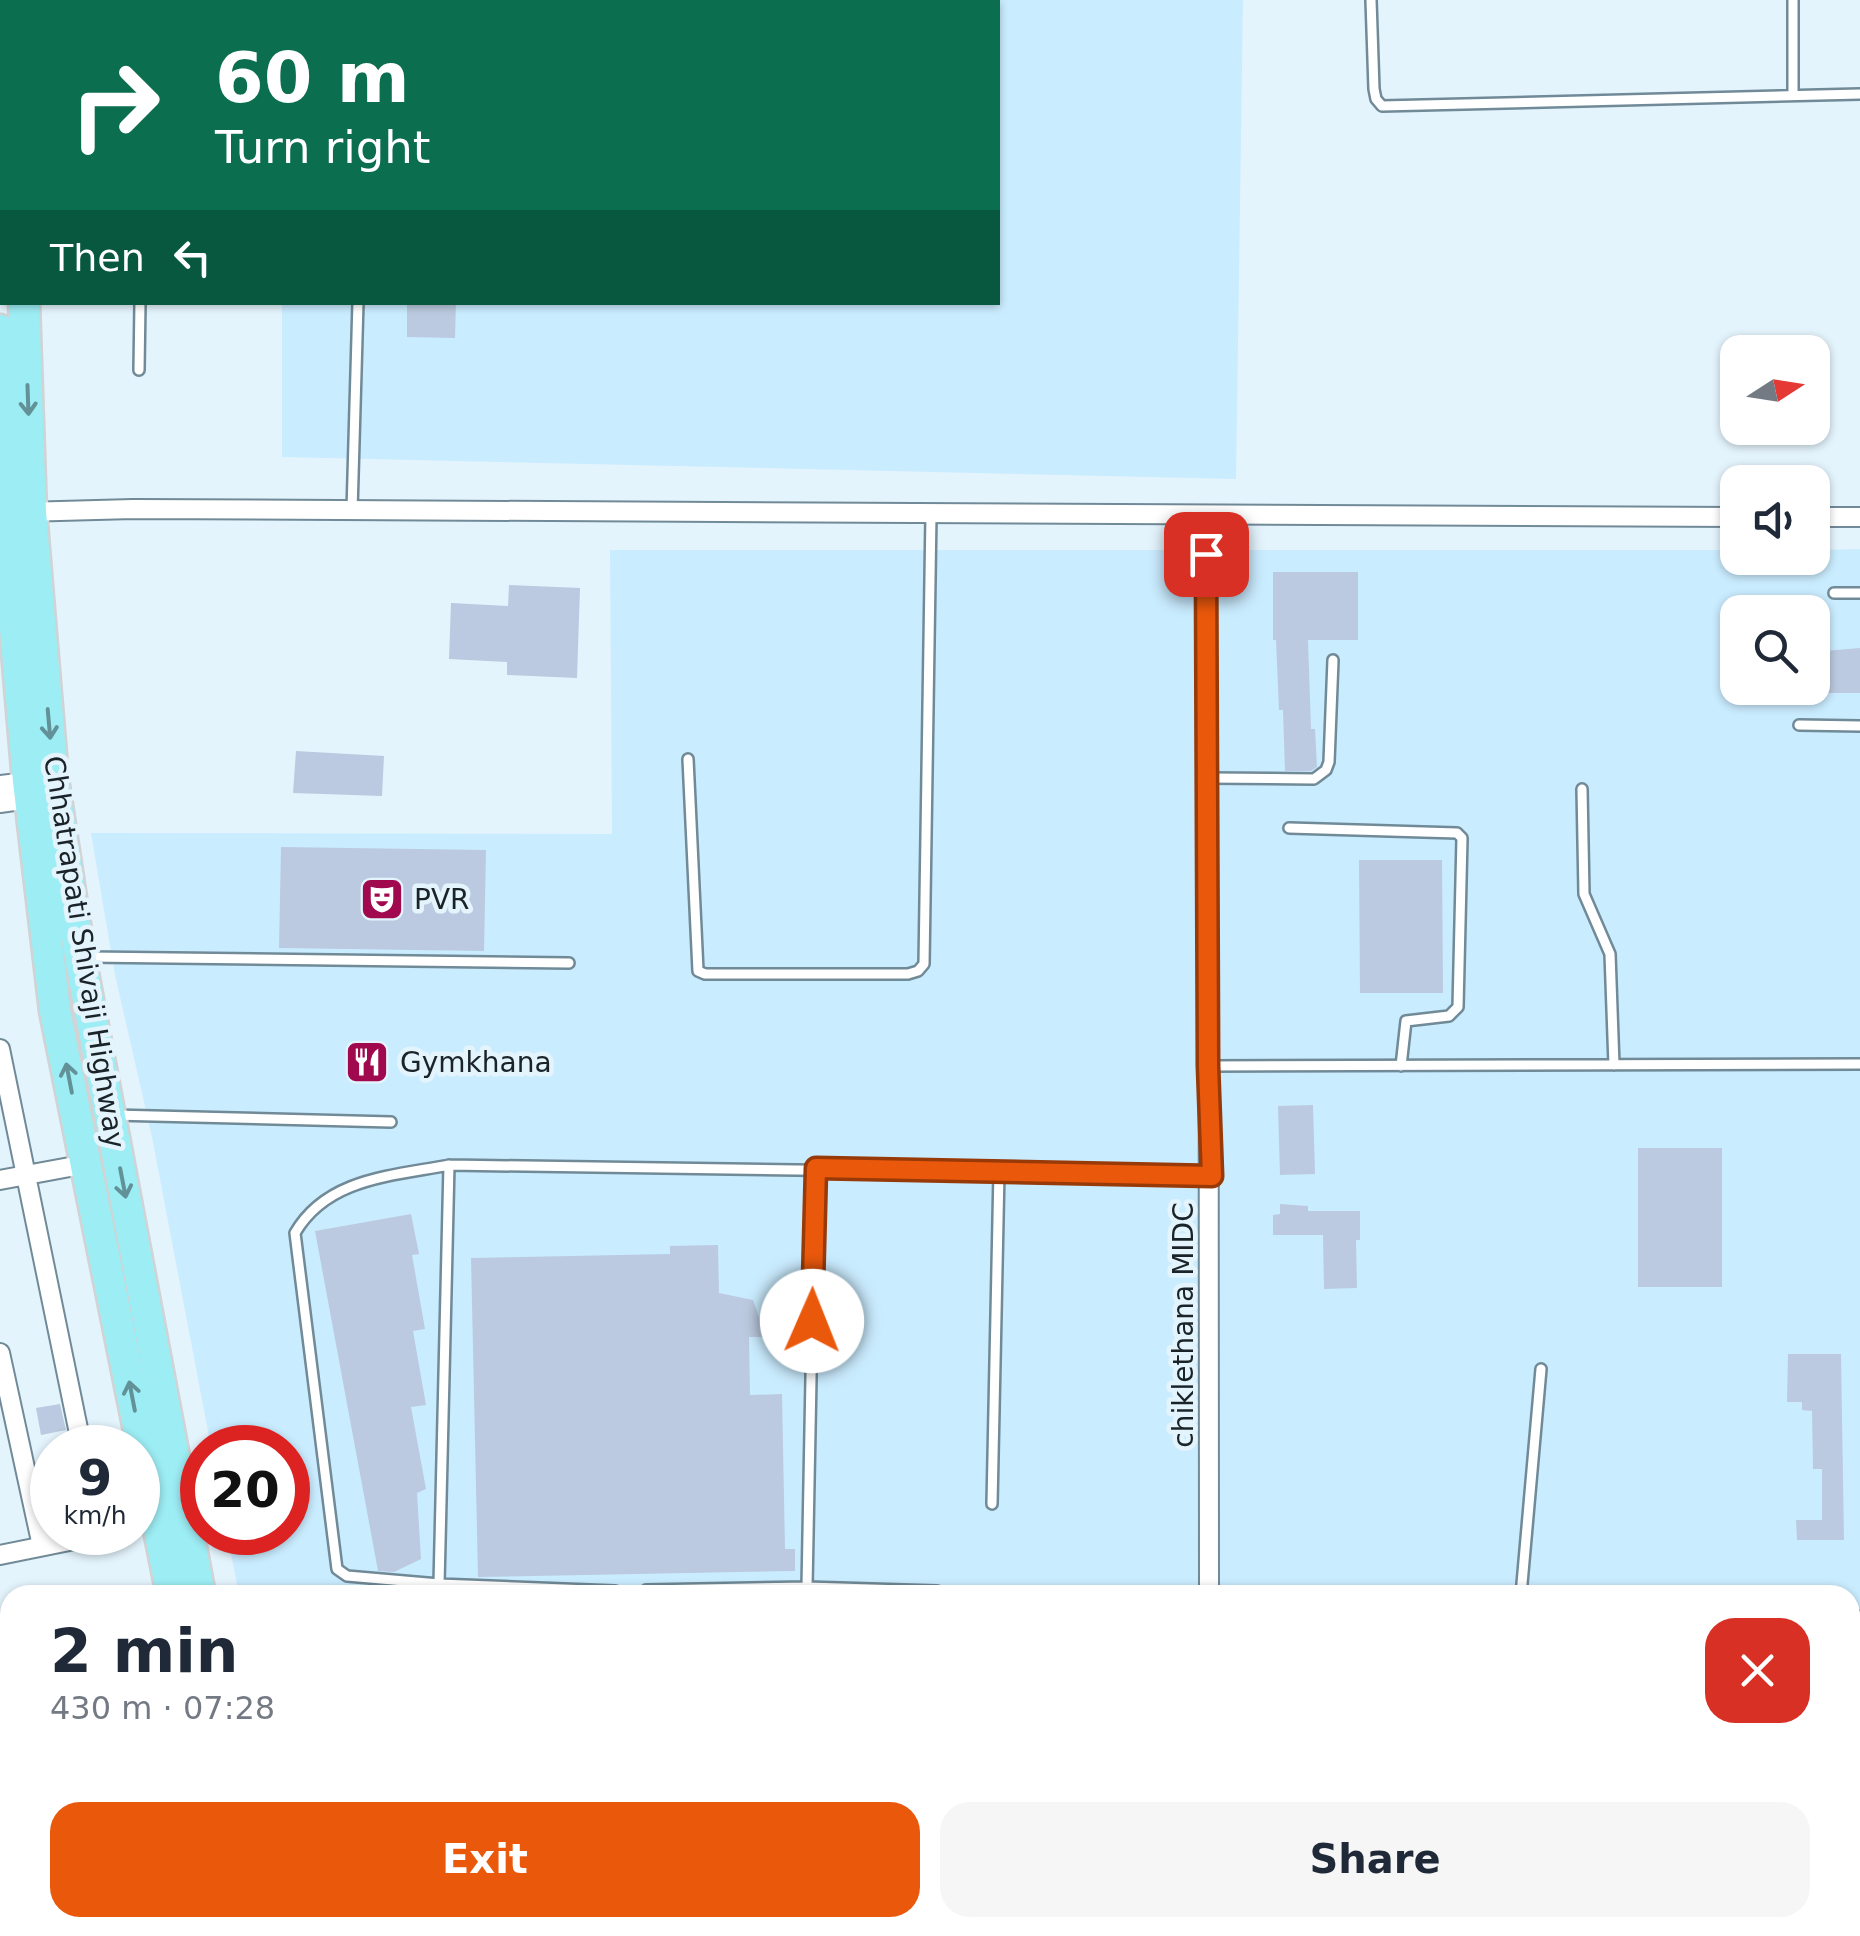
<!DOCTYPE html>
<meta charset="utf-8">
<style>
body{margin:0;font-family:"DejaVu Sans",sans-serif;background:#f6f6f7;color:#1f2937;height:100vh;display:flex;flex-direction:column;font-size:38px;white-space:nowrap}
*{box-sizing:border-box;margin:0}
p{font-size:32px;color:#747a83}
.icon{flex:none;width:55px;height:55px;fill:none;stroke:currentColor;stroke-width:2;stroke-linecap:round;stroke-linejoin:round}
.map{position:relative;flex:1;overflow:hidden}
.panel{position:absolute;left:0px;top:1585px;width:1860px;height:352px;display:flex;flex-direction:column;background:#fff;border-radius:30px 30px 0 0;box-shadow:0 2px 8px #0004}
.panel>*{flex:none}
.guide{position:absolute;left:0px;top:0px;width:1000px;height:305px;box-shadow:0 2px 8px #0004;background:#0b6e4f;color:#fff;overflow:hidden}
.needle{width:65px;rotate:78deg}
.controls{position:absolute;left:1720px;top:335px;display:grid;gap:20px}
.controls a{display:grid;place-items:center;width:110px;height:110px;border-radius:20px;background:#fff;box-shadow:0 2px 8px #0004;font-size:50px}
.speed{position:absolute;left:30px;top:1425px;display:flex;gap:20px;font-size:50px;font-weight:700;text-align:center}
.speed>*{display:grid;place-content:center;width:130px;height:130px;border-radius:50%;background:#fff;box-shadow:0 2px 8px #0004;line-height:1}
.speed small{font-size:25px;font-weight:400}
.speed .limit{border:15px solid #d22;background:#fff;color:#111}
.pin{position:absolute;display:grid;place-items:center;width:85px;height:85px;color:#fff;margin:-42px;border-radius:20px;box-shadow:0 5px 15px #0006}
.me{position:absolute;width:110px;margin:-55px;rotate:1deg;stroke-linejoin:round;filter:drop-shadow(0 0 8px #0008)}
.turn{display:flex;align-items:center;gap:35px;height:210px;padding:0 50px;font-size:45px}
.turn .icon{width:130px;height:130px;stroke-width:2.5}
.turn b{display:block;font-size:70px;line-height:85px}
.then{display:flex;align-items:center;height:95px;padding:0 50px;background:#0003;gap:20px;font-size:38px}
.round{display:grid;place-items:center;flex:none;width:105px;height:105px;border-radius:30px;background:#f6f6f7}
.overview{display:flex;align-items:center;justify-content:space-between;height:170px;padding:0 50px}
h1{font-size:60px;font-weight:700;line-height:75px}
.action{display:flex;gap:20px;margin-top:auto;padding:20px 50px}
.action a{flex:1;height:115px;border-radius:30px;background:#ea580c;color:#fff;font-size:40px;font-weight:700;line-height:115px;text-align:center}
.action a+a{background:#f6f6f7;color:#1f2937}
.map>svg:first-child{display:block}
</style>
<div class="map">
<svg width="1860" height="1936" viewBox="0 0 1860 1936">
<rect width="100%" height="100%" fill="#e4f4fd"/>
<path fill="#caecff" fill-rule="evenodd" d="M282 0H1243L1236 479 282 457V303L998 302V2Z
M1860 549V1936H304L302 1928H1850V1595H239L227 1533 288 1532V1448L211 1447 152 1137 115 975 91 833 612 834 610 550H1737L1738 558H1812L1813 550ZM1738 612H1812V688H1738Z"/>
<path fill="#bbcae0" d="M407 302H456L455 338 407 337Z
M1273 572H1358V640H1308L1311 729H1315L1317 767 1311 771H1285L1283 710H1279L1276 640H1273Z
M509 585 580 588 577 678 507 675V662L449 659 451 603 508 606Z
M1860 648V693H1812V652Z
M296 751 384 756 382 796 293 793Z
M281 847 486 850 484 951 279 948Z
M1359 860H1442L1443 993H1360Z
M1313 1105 1315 1174 1280 1175 1278 1106Z
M1638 1148H1722V1287H1638Z
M1280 1204 1308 1206V1211H1360V1240H1356L1357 1288 1324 1289 1323 1235H1273V1215L1280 1214Z
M411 1214 419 1254 412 1255 425 1329 413 1331 426 1405 411 1407 426 1489 417 1493 421 1559 394 1572 378 1571 315 1231Z
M718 1245 719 1293 753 1300 766 1337H749L750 1395 782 1394 785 1549H795V1571L478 1577 471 1258 670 1254V1246Z
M1788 1354H1841L1844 1540H1797L1796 1520H1822V1469H1813L1812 1411 1802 1410V1402H1787Z
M60 1404 66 1430 41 1435 36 1408Z"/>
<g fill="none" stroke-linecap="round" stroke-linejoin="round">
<g stroke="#718a97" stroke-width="14">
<path id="service" d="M1371 0 1374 89 1376 99 1382 106 1860 94
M1793 0V94
M139 370 140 302
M352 511 358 302
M1834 593H1860
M1799 725 1860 726
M688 759 698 971 705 974H908L918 971 924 964 931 514
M1207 778 1314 779 1326 770 1329 762 1333 660
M1582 789 1584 894 1610 954 1614 1065
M1289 828 1457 833 1462 838 1458 1007 1449 1016 1406 1021 1401 1066
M88 957 569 963
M1208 1066 1860 1064
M113 1115 391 1122
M449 1165 439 1584 615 1591
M992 1504 999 1172
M439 1584 347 1576 337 1569 295 1233C327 1178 392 1176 449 1165L1209 1176
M807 1587 815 1168
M646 1590 807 1587 937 1591 945 1595
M1521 1595 1541 1369
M1850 1616H1860
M1455 1928V1936"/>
</g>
<g stroke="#718a97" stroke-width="22">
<path id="minor" d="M23 512 133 509 1738 517
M1206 516C1207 876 1211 1235 1209 1595
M1812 517H1860
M0 785 34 781
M0 803 35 798
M0 1049 82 1448
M0 1180 86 1164
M0 1353 42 1546
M0 1555 114 1532
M0 1685 10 1684
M0 1752 10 1751
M0 1819H10
M85 1928 86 1936
M155 1928 156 1936
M1210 1928V1936"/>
</g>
<g stroke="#d1d3d4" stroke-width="35">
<path id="primary" d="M20 0V2
M24 302 31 512 53 779 80 957 200 1595
M0 330 5 512 28 781 55 1011 172 1595
M238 1928 240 1936
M265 1928 267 1936"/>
</g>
<use href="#service" stroke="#fff" stroke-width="9"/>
<use href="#minor" stroke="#fff" stroke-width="18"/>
<use href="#primary" stroke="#9dedf4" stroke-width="30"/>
</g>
<defs><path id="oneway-shaft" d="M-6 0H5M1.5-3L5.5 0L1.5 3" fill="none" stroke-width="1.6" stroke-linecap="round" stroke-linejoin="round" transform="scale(2.5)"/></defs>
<g stroke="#629298">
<use href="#oneway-shaft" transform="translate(28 400) rotate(88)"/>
<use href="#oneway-shaft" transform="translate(49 724) rotate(85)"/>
<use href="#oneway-shaft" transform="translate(69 1078) rotate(-101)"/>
<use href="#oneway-shaft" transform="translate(123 1183) rotate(79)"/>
<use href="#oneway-shaft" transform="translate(132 1396) rotate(-101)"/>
</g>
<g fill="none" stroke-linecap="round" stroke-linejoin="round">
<g stroke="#983908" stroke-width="25">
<path id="route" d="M812 1321 816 1168 1212 1176 1208 1066 1206 554"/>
</g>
<use href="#route" stroke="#ea580c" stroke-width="18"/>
</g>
<defs>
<g id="theatre-square" transform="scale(2.25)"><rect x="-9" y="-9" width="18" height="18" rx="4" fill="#a0094e" stroke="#e4f4fd"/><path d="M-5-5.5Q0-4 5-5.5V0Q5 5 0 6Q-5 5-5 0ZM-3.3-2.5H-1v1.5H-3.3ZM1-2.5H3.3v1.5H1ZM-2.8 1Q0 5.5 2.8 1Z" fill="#fff"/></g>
<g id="restaurant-square" transform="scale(2.25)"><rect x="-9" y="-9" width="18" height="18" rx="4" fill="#a0094e" stroke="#e4f4fd"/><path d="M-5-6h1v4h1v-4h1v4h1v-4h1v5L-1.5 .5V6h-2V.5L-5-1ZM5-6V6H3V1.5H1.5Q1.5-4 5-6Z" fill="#fff"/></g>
</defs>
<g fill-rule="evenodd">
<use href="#theatre-square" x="382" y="899"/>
<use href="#restaurant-square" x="367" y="1062"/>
</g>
<g text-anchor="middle" stroke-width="9" stroke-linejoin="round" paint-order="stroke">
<g font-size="28" fill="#192328" stroke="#e4f4fd" text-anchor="start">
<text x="414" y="909">PVR</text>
<text x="400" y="1072">Gymkhana</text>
</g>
<g font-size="28" fill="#192328" stroke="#e4f4fd">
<text transform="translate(85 952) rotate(81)" y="10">Chhatrapati Shivaji Highway</text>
<text transform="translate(1183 1325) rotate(-90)" y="10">chiklethana MIDC</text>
</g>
</g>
</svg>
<div class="controls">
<a><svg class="needle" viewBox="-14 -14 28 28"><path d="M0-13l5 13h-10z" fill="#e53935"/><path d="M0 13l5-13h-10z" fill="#747a83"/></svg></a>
<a><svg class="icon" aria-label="sound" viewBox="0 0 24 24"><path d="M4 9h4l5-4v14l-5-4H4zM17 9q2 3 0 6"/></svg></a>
<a><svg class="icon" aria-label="search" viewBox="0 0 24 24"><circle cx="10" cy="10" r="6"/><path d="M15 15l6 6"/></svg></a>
</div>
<div class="speed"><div>9<small>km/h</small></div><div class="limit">20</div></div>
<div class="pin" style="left:1206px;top:554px;background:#d93025"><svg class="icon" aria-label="arrive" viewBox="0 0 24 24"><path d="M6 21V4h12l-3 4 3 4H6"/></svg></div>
<svg class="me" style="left:812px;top:1321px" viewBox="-20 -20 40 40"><circle r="19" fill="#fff"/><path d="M0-13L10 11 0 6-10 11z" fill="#ea580c"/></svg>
<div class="guide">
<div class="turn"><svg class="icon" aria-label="right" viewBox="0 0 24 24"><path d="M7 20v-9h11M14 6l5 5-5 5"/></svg><div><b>60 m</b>Turn right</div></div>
<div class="then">Then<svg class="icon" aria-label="left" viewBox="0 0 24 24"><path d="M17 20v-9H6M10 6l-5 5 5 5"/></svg></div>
</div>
<section class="panel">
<div class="overview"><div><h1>2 min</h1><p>430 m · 07:28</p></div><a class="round" style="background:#d93025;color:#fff"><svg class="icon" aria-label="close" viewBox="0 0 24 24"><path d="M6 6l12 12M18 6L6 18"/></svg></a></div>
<div class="action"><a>Exit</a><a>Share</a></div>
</section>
</div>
